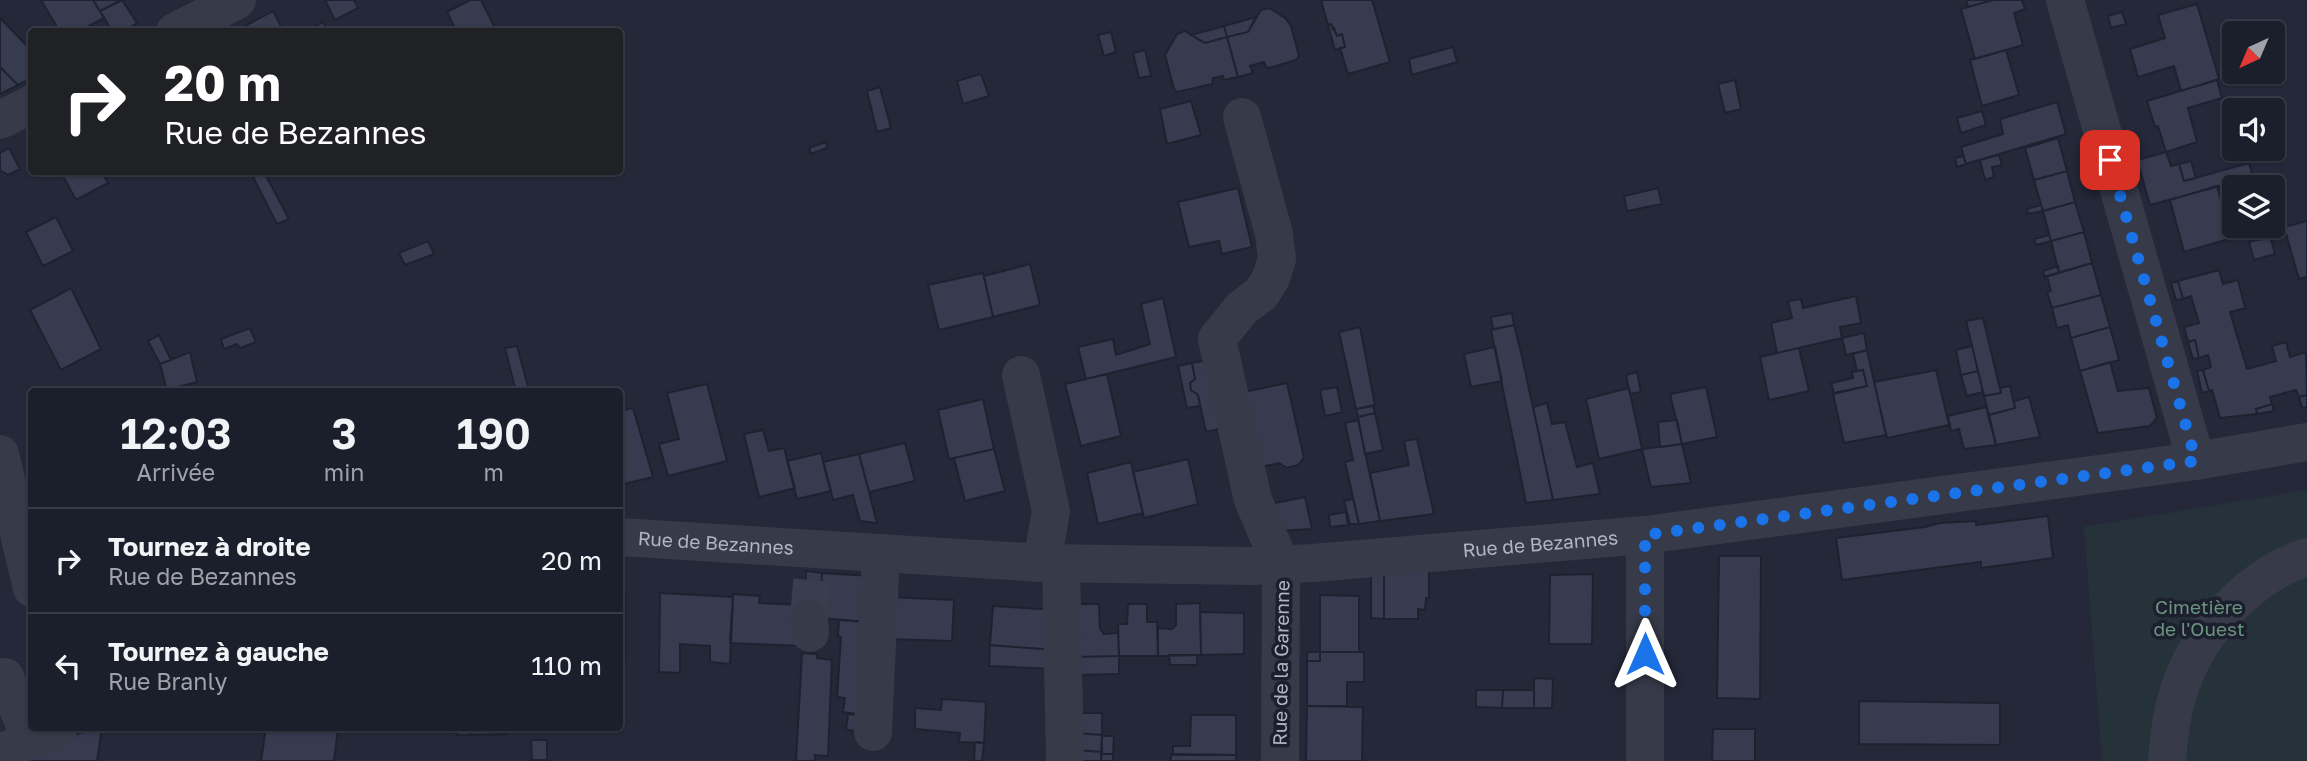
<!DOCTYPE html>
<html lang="fr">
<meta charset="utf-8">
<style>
body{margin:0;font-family:"Golos Text",sans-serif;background:#242733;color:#f1f3f6;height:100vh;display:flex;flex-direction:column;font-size:26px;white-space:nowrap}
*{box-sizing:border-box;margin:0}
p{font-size:23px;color:#a0a2a9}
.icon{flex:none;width:38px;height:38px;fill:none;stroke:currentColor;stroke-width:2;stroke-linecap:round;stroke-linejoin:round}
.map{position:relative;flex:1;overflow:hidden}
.sheet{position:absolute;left:28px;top:388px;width:595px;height:343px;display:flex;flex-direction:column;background:#1b1e2b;border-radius:7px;box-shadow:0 2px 5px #0004,0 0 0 2px #393c47}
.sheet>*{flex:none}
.guide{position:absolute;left:28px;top:28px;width:595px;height:147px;border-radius:7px;box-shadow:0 2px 5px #0004,0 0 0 2px #393c47;background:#202124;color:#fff;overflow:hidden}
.needle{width:46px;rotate:224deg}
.controls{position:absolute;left:2222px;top:21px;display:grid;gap:14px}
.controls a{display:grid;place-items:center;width:63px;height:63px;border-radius:7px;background:#1b1e2b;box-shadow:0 2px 5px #0004,0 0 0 2px #393c47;font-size:35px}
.pin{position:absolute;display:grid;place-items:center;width:60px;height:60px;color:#fff;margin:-30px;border-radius:14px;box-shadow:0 4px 10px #0006}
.me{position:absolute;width:77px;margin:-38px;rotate:0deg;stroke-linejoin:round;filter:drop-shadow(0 0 5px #0008)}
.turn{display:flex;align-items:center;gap:24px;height:147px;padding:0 21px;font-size:32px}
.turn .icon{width:91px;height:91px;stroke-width:2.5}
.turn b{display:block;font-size:49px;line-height:60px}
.eta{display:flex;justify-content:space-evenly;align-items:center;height:119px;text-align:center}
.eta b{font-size:42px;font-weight:600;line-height:49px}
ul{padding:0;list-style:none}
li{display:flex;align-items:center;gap:21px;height:105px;padding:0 21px;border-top:2px solid #393c47}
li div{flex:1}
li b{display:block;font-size:26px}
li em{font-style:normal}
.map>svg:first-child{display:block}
</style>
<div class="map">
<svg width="2307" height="761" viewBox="0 0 2307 761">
<rect width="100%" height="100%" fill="#242839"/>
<path fill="#26323a" d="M2307 490V761H2102L2084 527Z"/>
<path fill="#363b4f" stroke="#1e2130" stroke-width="2" d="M41 0H93L104 18 78 32H60Z
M93 0H121L100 11Z
M122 0 137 23 122 32H113L100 11Z
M325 0H354L358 8 335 20Z
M470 0H481L497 32H457L447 12Z
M1321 0H1372L1390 62 1348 74 1340 48 1345 47 1342 34 1337 36 1334 28 1333 29 1331 24 1328 25Z
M1966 0H1993L1968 7Z
M1993 0H2022L2025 9 2014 13 2023 45 1975 59 1961 9Z
M2197 4 2219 79 2181 91 2174 66 2138 77 2130 49 2165 38 2158 15Z
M1269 8 1285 18 1291 26 1299 56 1296 60 1269 68 1266 67 1264 62 1250 66 1253 73 1238 77 1227 37 1248 32 1261 10Z
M273 11 284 32H234Z
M2122 12 2126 24 2111 28 2108 16Z
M1256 17 1248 32 1227 37 1224 26Z
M0 18 32 51V78L18 85 0 67Z
M323 22 328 32H303Z
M1331 24 1337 36 1342 34 1345 47 1335 50 1328 25Z
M1224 26 1227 37 1205 43 1191 35Z
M1185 31 1205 43 1227 37 1238 77 1224 80 1223 76 1213 78 1212 84 1177 92 1174 89 1165 55 1177 34Z
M1111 32 1116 52 1104 56 1098 35Z
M1453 47 1457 62 1412 75 1409 59Z
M1145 50 1151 76 1139 78 1133 53Z
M2006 50 2019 95 1982 106 1970 60Z
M0 67 18 85 0 94Z
M981 74 989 96 963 104 957 81Z
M1735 80 1741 109 1725 113 1718 84Z
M2217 80 2222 98 2188 108 2197 142 2166 152 2158 126 2155 127 2147 101Z
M880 87 891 128 877 132 867 91Z
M1191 101 1201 135 1167 144 1160 109Z
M2057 102 2066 134 1966 164 1961 147 2003 134 2000 119Z
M1982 111 1986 125 1961 133 1957 118Z
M2058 138 2067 171 2034 180 2025 148Z
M826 142 827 148 811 154 809 148Z
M9 148 20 169 8 175 0 170V153Z
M2166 152 2171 166 2179 164 2184 181 2249 163 2253 177 2150 205 2137 160Z
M1999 155 2002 165 1992 167 1994 177 1985 180 1980 160Z
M1963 156 1966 164 1957 167 1955 158Z
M2191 161 2196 178 2184 181 2179 164Z
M2067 171 2075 202 2043 211 2034 180Z
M61 172H102L108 183 76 200Z
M264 172 289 219 277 224 253 177Z
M2217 186 2232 238 2184 252 2170 200Z
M1238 188 1252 247 1222 254 1219 241 1189 247 1178 202Z
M1658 188 1662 204 1627 211 1624 196Z
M2075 202 2084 232 2051 241 2043 211Z
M2041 205 2043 211 2028 214 2027 209Z
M56 217 73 251 43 266 26 232Z
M2307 221V277L2299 279 2284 227Z
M2256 226H2267L2270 236 2260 240Z
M2084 232 2092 263 2059 273 2051 241Z
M2049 235 2051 241 2036 245 2034 239Z
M2270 236 2275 254 2254 260 2249 242Z
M428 241 434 254 405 265 399 253Z
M2092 263 2101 295 2052 308 2047 292 2051 291 2047 276Z
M1030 264 1040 305 993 317 984 276Z
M2058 266 2059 273 2045 277 2043 271Z
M2219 270 2223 284 2238 280 2245 308 2230 312 2247 369 2276 361 2272 346 2286 342 2290 357 2306 352 2307 395 2299 397 2296 390 2270 397 2272 404 2256 409 2257 414 2220 418 2212 390 2209 391 2203 370 2211 367 2208 355 2199 358 2195 340 2188 342 2184 327 2199 323 2191 296 2183 299 2178 281Z
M983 273 993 317 939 330 928 285Z
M2178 281 2183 299 2176 300 2171 283Z
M71 288 101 349 61 370 30 310Z
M2101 295 2110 327 2071 338 2068 325 2057 328 2052 308Z
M1856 296 1861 323 1840 327 1842 338 1777 353 1771 323 1792 318 1788 301 1801 299 1803 308Z
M1163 298 1176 357 1086 379 1078 347 1113 339 1116 355 1150 344 1141 304Z
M1512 313 1514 325 1493 329 1491 317Z
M1983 318 2001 393 1984 396 1966 321Z
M1514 325 1521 352 1553 500 1526 503 1491 330Z
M1360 327 1375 405 1356 409 1339 332Z
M2110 327 2119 360 2080 371 2071 338Z
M250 328 256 342 240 348 237 344 224 349 221 339Z
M1864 333 1867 350 1846 355 1842 338Z
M159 335 171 360 160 364 148 341Z
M2195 340 2199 358 2193 359 2188 342Z
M517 346 529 390 522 392H516L505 348Z
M1972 346 1978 371 1961 375 1956 350Z
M1495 347 1502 381 1471 387 1464 354Z
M1799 348 1809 391 1769 400 1760 357Z
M1867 350 1886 435 1844 443 1833 394 1867 386 1863 370 1857 371 1853 354Z
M190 352 197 382 167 390 160 364Z
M1213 359 1228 427 1206 432 1198 395 1191 390 1190 383 1195 379 1192 363Z
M2110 362 2118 391 2149 388 2157 418 2150 426 2098 433 2080 371Z
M1192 363 1195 379 1190 383 1191 390 1198 395 1200 406 1187 408 1178 366Z
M1863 370 1867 386 1834 393 1831 383 1853 378 1852 372Z
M1936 370 1949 425 1887 438 1874 382Z
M2203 370 2209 391 2202 393 2197 371Z
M1978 371 1983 392 1967 396 1961 375Z
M1637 372 1641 392 1630 394 1626 375Z
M1107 374 1121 436 1081 446 1065 384Z
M1287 383 1304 458 1298 465 1287 468 1279 463 1262 467 1244 392Z
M707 384 727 461 668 476 659 444 679 439 667 393Z
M2010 386 2015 408 1989 415 1984 396 2001 393 2000 388Z
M1337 387 1342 412 1325 416 1320 390Z
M1706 387 1717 437 1682 444 1670 394Z
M1629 388 1642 449 1599 459 1586 399Z
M2307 395V407L2302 408 2299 397Z
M2029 397 2040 437 1996 445 1989 415 2015 408 2014 401Z
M983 399 994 449 949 459 938 410Z
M1547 403 1552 424 1565 422 1577 467 1593 463 1600 494 1553 500 1533 407Z
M2272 404 2274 411 2257 414 2256 409Z
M1373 406 1375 413 1358 417 1356 409Z
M1986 407 1996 445 1964 449 1959 429 1951 431 1948 416Z
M633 408 653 477 620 485V411Z
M1375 413 1383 450 1365 454 1358 417Z
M1358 420 1380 521 1359 524 1345 462 1353 460 1345 423Z
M1677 420 1682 444 1660 447 1658 422Z
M763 430 769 451 784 448 795 488 759 497 744 434Z
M1417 439 1434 514 1380 521 1370 473 1409 465 1404 441Z
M905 443 915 481 869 492 859 454Z
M1682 444 1691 483 1651 487 1642 449Z
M994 449 1005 491 965 501 954 458Z
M821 453 831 491 797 499 787 461Z
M859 454 869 492 877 523 860 521 853 495 833 500 823 462Z
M1188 459 1198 504 1144 518 1133 472Z
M1131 462 1143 513 1098 524 1087 473Z
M1305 497 1312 529 1276 531 1270 504Z
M1353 499 1359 524H1350L1344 501Z
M1346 512 1348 525 1330 527 1329 515Z
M2048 516 2053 558 1981 568V562L1842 580 1836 538 1925 527 1940 523 1976 521V525Z
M1719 556H1761L1760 699 1717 698Z
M1429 567V598H1426L1425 610 1418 609V619H1384V572Z
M806 571 822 573 819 618 804 617Z
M1384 572V619L1371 618V573Z
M822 573 872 576 869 622 819 618Z
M1593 574 1592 644H1549L1550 575Z
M625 593V659L620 658V594Z
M660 593 733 597 730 664 710 662V646L680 644V673L659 672Z
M733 594 760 596 759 603 804 605 802 646 730 643Z
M1320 595 1359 596V652H1320Z
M889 597 954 600 952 641 887 639Z
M1200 603 1201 655 1158 656V628L1172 629 1176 625V604Z
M1077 604H1099L1100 629 1104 634 1118 633 1119 656 1074 657Z
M1128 604H1147V622H1157L1158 656H1119L1118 624H1127Z
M993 606 1057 610 1055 650 990 645Z
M1200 612 1244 613V654L1201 655Z
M839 620 869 622 862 715 843 712 845 698 837 697 841 637 838 636Z
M990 645 1055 650 1054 669 989 666Z
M1307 652H1320V661H1307Z
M1320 652H1364V682H1347V706H1307V661H1320Z
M802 653 817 654V658L832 660 828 756 815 755V761H796Z
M1169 655H1197V665H1170Z
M1119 656V674L1074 675V657Z
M1534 678 1553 679 1552 708H1534Z
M1476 690H1503L1502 708 1476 707Z
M1503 690H1534V708H1502Z
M942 699 986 702 984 743 959 742 960 733 915 729V708L941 710Z
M1859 701 2000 703V745L1859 744Z
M1307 706 1363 707 1362 761H1306Z
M1076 713H1102V735L1075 733Z
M848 714 862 715 861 731 846 730Z
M1191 715H1236V755H1173V746H1190Z
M92 728H102L97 761H32L33 752Z
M266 728H338L334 761H261Z
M456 728H470V735H457Z
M470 728H506V734L470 735Z
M1713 729H1755V761H1712Z
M1075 733 1102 735V752L1075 750Z
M1102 736H1114L1113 754H1101Z
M531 740H547V760H532Z
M975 742 984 743 982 761H974Z
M1075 750 1102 752 1101 761H1075Z
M1101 754H1113V761H1101Z
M1171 754 1236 755V761H1171Z"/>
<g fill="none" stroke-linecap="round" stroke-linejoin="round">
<path stroke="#393d4e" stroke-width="38" stroke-dasharray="38 19" stroke-linecap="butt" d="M809 618 813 572"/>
<g stroke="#373a49" stroke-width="38">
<path d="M2065 0 2196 461"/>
<path d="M175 32 237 0"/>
<path d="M1242 117 1274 234 1277 259 1271 278 1261 294 1242 308 1217 339 1253 500 1281 565 1280 761"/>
<path d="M0 120 32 104"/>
<path d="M1021 375 1051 511 1042 563"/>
<path d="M0 454 32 588"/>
<path id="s1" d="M620 537 1042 563 1252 566 1313 563 1645 535 2196 461 2307 442"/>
<path d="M1061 563 1065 761"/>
<path d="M809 618 810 633"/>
<path d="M5 677 31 740"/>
<path d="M873 732 881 553"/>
<path d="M0 753 59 728"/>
<path d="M1645 761V535"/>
<path d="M2167 761C2169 734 2172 708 2182 682 2202 628 2251 575 2307 557"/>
</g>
</g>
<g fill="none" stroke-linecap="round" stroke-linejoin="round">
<path stroke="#1a73e8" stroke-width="12" stroke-dasharray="0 21.6" d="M1645 654V535L2196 461 2110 160"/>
</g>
<g text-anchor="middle" stroke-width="7" stroke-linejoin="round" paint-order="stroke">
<g font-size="19" fill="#b2b5c5" stroke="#1c1f2e">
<text dy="7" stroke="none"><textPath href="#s1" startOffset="96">Rue de Bezannes</textPath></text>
<text dy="7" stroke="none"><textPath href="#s1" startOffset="922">Rue de Bezannes</textPath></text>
<text transform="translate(1281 663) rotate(-89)" y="7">Rue de la Garenne</text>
</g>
<g font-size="19" fill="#6b947f" stroke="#1c1f2e">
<text x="2199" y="614">Cimetière<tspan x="2199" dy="22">de l'Ouest</tspan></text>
</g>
</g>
</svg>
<div class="controls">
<a><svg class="needle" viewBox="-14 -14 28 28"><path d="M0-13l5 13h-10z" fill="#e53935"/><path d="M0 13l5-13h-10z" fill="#a0a2a9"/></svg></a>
<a><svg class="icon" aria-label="sound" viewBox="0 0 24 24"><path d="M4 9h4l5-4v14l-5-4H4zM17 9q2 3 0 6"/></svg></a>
<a><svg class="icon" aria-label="layers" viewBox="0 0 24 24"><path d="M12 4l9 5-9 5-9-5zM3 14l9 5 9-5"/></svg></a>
</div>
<div class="pin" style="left:2110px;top:160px;background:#d93025"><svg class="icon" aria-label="arrive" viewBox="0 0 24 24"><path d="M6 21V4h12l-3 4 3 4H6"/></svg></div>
<svg class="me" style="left:1645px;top:654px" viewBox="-20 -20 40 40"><path d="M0-17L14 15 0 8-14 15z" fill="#1a73e8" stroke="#fff" stroke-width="4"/></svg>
<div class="guide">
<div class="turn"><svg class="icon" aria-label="right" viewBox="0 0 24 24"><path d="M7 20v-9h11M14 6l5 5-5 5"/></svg><div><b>20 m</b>Rue de Bezannes</div></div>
</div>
<section class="sheet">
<div class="eta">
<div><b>12:03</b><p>Arrivée</p></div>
<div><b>3</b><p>min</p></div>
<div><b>190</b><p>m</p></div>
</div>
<ul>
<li><svg class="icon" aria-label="right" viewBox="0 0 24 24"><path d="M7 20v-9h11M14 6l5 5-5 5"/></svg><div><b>Tournez à droite</b><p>Rue de Bezannes</p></div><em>20 m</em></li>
<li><svg class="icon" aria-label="left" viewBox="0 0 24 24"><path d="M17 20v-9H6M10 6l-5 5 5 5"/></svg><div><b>Tournez à gauche</b><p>Rue Branly</p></div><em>110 m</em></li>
</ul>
</section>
</div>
